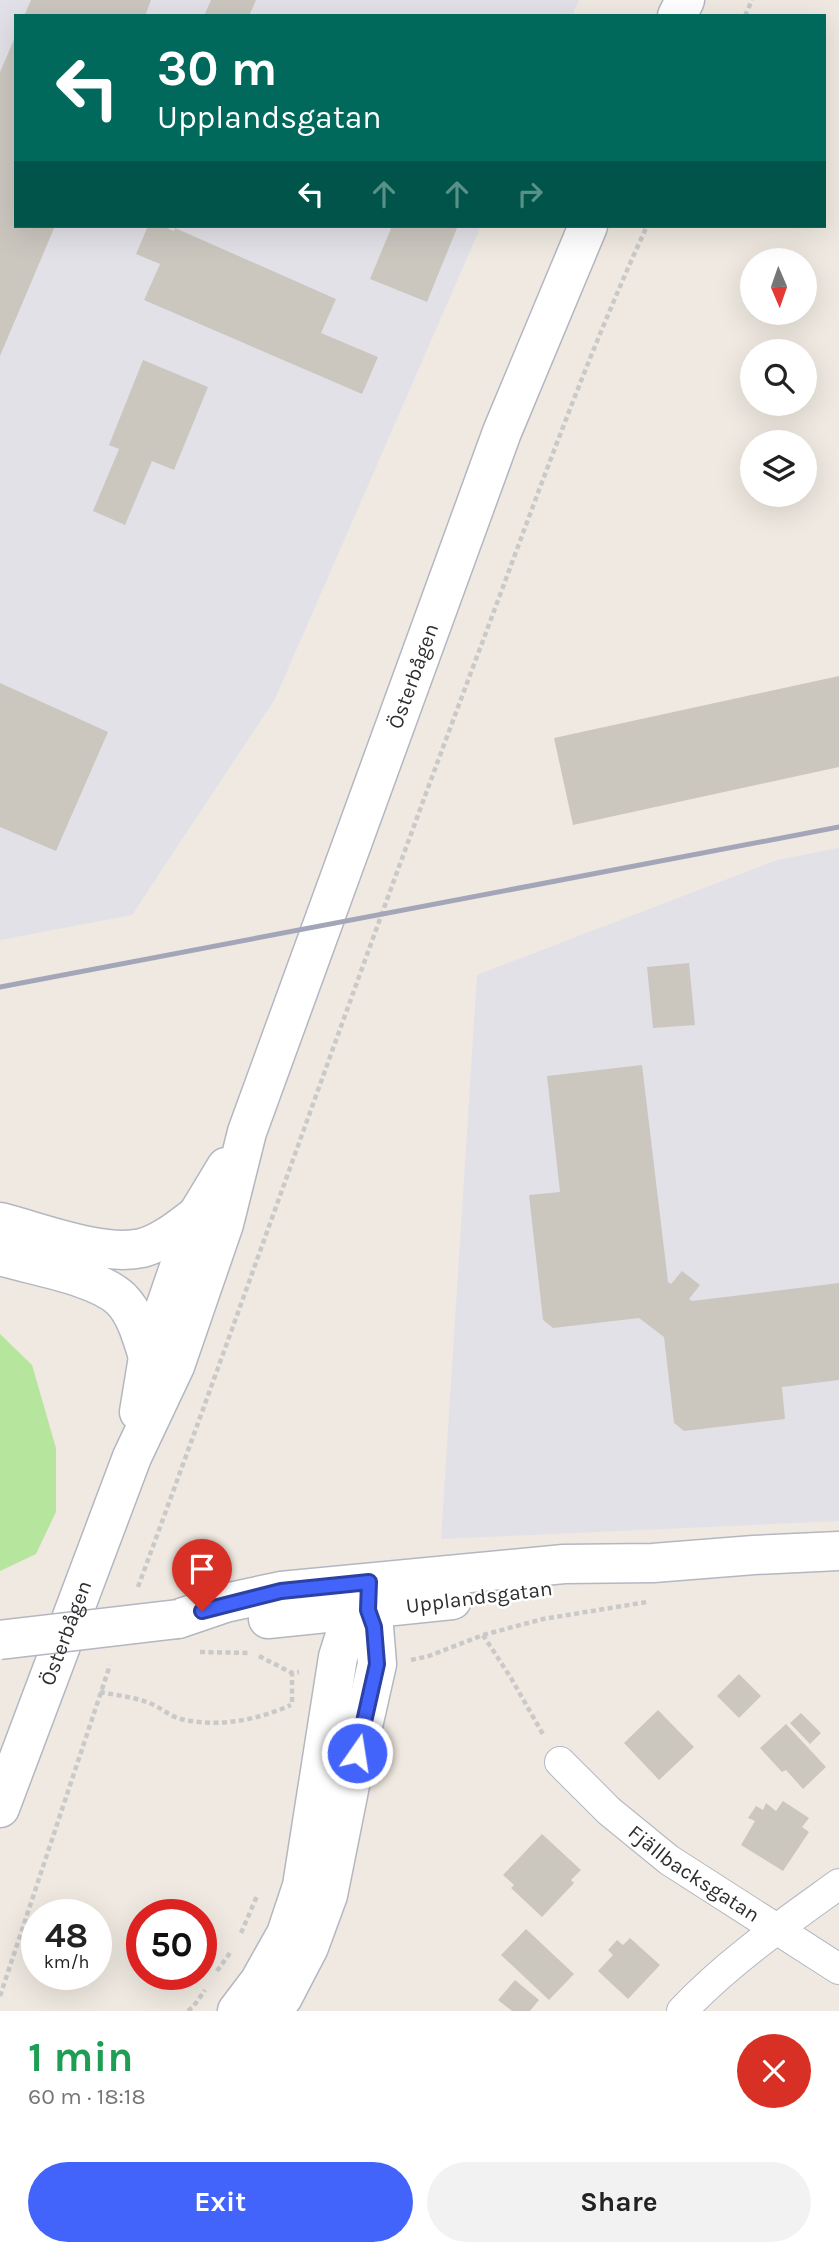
<!DOCTYPE html>
<meta charset="utf-8">
<style>
body{margin:0;font-family:Karla,sans-serif;background:#f2f2f2;color:#222;height:100vh;display:flex;flex-direction:column;font-size:26px;white-space:nowrap}
*{box-sizing:border-box;margin:0}
p{font-size:23px;color:#767676}
.icon{flex:none;width:38px;height:38px;fill:none;stroke:currentColor;stroke-width:2;stroke-linecap:round;stroke-linejoin:round}
.map{position:relative;height:2011px;overflow:hidden}
.panel{display:flex;flex-direction:column;background:#fff;flex:1}
.panel>*{flex:none}
.top-card{position:absolute;left:14px;top:14px;width:812px;height:214px;border-radius:0px;box-shadow:0 7px 28px #0002;background:#00695c;color:#fff;overflow:hidden}
.needle{width:46px;rotate:178deg}
.fabs{position:absolute;left:740px;top:248px;display:grid;gap:14px}
.fabs a{display:grid;place-items:center;width:77px;height:77px;border-radius:50%;background:#fff;box-shadow:0 7px 28px #0002;font-size:35px}
.speed{position:absolute;left:21px;top:1899px;display:flex;gap:14px;font-size:35px;font-weight:700;text-align:center}
.speed>*{display:grid;place-content:center;width:91px;height:91px;border-radius:50%;background:#fff;box-shadow:0 7px 28px #0002;line-height:1}
.speed small{font-size:18px;font-weight:400}
.speed .limit{border:10px solid #d22;background:#fff;color:#111}
.pin{position:absolute;display:grid;place-items:center;width:60px;height:60px;color:#fff;margin:-72px -30px;border-radius:50% 50% 50% 0;rotate:-45deg;box-shadow:0 0 7px #0007}
.pin .icon{rotate:45deg}
.me{position:absolute;width:77px;margin:-38px;rotate:13deg;stroke-linejoin:round;filter:drop-shadow(0 0 5px #0008)}
.turn{display:flex;align-items:center;gap:24px;height:147px;padding:0 28px;font-size:32px}
.turn .icon{width:91px;height:91px;stroke-width:2.5}
.turn b{display:block;font-size:49px;line-height:60px}
.lanes{display:flex;align-items:center;height:66px;padding:0 28px;background:#0003;justify-content:center;gap:35px;direction:ltr}
.lanes .off{opacity:.35}
.round{display:grid;place-items:center;flex:none;width:74px;height:74px;border-radius:37px;background:#f2f2f2}
.head{display:flex;align-items:center;justify-content:space-between;height:119px;padding:0 28px}
h1{font-size:42px;font-weight:700;line-height:52px;color:#1e9e55}
.primary-button{display:flex;gap:14px;margin-top:auto;padding:14px 28px}
.primary-button a{flex:1;height:80px;border-radius:42px;background:#4264fb;color:#fff;font-size:28px;font-weight:700;line-height:80px;text-align:center}
.primary-button a+a{background:#f2f2f2;color:#222}
.map>svg:first-child{display:block}
</style>
<div class="map">
<svg width="839" height="2011" viewBox="0 0 839 2011">
<rect width="100%" height="100%" fill="#efe9e1"/>
<path fill="#e3e1e8" d="M0 0H579L572 16H16V226H481L275 699 132 915 0 940Z
M839 848V1521L441 1539 477 975 777 860Z"/>
<path fill="#b6e59e" d="M0 1334 32 1365 56 1448V1512L36 1554 0 1571Z"/>
<path fill="#cbc7bf" d="M31 0H151L145 16H24Z
M211 0H256L249 16H204Z
M16 35V226H55L0 356V72Z
M148 226H162L174 231 175 228 336 299 321 333 378 357 362 394 144 300 160 264 136 254Z
M392 226H451L457 228 427 302 370 279Z
M143 360 208 387 174 470 152 461 125 525 93 511 119 449 109 445Z
M839 676V767L573 825 554 738Z
M0 683 108 732 56 851 0 827Z
M689 963 695 1025 653 1028 647 967Z
M642 1065 668 1282 671 1284 682 1271 700 1285 689 1299 692 1301 839 1283V1380L782 1387 785 1419 684 1431 674 1423 664 1337 639 1318 553 1328 543 1320 529 1195 560 1192 547 1076Z
M739 1674 761 1696 739 1718 717 1696Z
M658 1710 694 1747 659 1780 624 1743Z
M801 1713 821 1733 810 1744 790 1723Z
M786 1724 826 1767 803 1789 786 1770 782 1772 760 1748Z
M783 1801 809 1818 802 1827 809 1832 783 1871 741 1845 755 1821 748 1818 756 1806 763 1810 766 1803 776 1811Z
M542 1834 581 1870 571 1880 574 1883 542 1917 511 1888 514 1885 503 1875Z
M526 1929 574 1974 549 2000 501 1955Z
M630 1938 660 1965 628 1999 598 1971 613 1955 608 1950 617 1940 623 1945Z
M515 1980 539 2000 530 2011H512L498 2000Z"/>
<g fill="none" stroke-linecap="round" stroke-linejoin="round">
<g stroke="#b4b7c1" stroke-width="32">
<g id="minor">
<path id="s1" d="M560 1762 609 1811 669 1860 839 1969"/>
<path d="M682 2011C728 1962 785 1923 839 1884"/>
</g>
</g>
<g stroke="#b4b7c1" stroke-width="41">
<g id="secondary">
<path d="M677 16 685 0"/>
<path d="M0 1222C40 1232 102 1257 142 1248 162 1243 181 1227 197 1215"/>
<path d="M0 1256C33 1266 97 1276 121 1299 136 1314 142 1338 148 1357"/>
<path d="M139 1412 148 1357 197 1215 226 1167"/>
<path d="M178 1619 225 1603 281 1591 564 1564 653 1563 754 1555 839 1551"/>
<path d="M268 1619 452 1600"/>
<path id="s2" d="M0 1808 132 1457 175 1366 224 1224 247 1132 502 432 588 226"/>
<path d="M237 2011 259 1982 286 1934 302 1886 338 1657 346 1632 368 1610"/>
<path d="M272 2011 283 1997 309 1947 328 1895 352 1775 377 1664 374 1627 368 1610 369 1584"/>
</g>
</g>
<path stroke="#c9c9c9" stroke-width="4.5" stroke-dasharray="5 3.5" stroke-linecap="butt" d="M745 16 752 0
M138 1587C251 1281 358 973 473 667 529 519 581 369 647 226
M483 1635 511 1678 544 1736
M200 1652 251 1653
M259 1656 292 1673 299 1672
M411 1660 429 1656 483 1635 543 1619 647 1602
M100 1692C115 1695 132 1697 147 1702 159 1706 169 1716 181 1719 218 1728 257 1720 291 1705
M292 1702V1673
M241 1933 257 1896
M217 1971 230 1953
M0 1996 110 1665
M188 2011 193 2007 205 1990"/>
<use href="#minor" stroke="#fff" stroke-width="30"/>
<use href="#secondary" stroke="#fff" stroke-width="38"/>
<path stroke="#a3a6b8" stroke-width="5" d="M0 987 839 827"/>
<g stroke="#b4b7c1" stroke-width="41" stroke-linecap="butt">
<path id="secondary-bridge" d="M0 1640 178 1619"/>
</g>
<use href="#secondary-bridge" stroke="#fff" stroke-width="38"/>
</g>
<g fill="none" stroke-linecap="round" stroke-linejoin="round">
<g stroke="#2b41a3" stroke-width="18">
<path id="route" d="M202 1611 281 1591 369 1582 368 1610 374 1627 377 1664 357 1753"/>
</g>
<use href="#route" stroke="#4264fb" stroke-width="12"/>
</g>
<g text-anchor="middle" stroke-width="5" stroke-linejoin="round" paint-order="stroke">
<g font-size="21" fill="#2e2e2e" stroke="#fff">
<text dy="7" stroke="none"><textPath href="#s2" startOffset="1206">Österbågen</textPath></text>
<text transform="translate(479 1597) rotate(-7)" y="7">Upplandsgatan</text>
<text dy="7" stroke="none"><textPath href="#s2" startOffset="187">Österbågen</textPath></text>
<text dy="7" stroke="none"><textPath href="#s1" startOffset="175">Fjällbacksgatan</textPath></text>
</g>
</g>
</svg>
<div class="fabs">
<a><svg class="needle" viewBox="-14 -14 28 28"><path d="M0-13l5 13h-10z" fill="#e53935"/><path d="M0 13l5-13h-10z" fill="#767676"/></svg></a>
<a><svg class="icon" aria-label="search" viewBox="0 0 24 24"><circle cx="10" cy="10" r="6"/><path d="M15 15l6 6"/></svg></a>
<a><svg class="icon" aria-label="layers" viewBox="0 0 24 24"><path d="M12 4l9 5-9 5-9-5zM3 14l9 5 9-5"/></svg></a>
</div>
<div class="speed"><div>48<small>km/h</small></div><div class="limit">50</div></div>
<div class="pin" style="left:202px;top:1611px;background:#d93025"><svg class="icon" aria-label="arrive" viewBox="0 0 24 24"><path d="M6 21V4h12l-3 4 3 4H6"/></svg></div>
<svg class="me" style="left:357px;top:1753px" viewBox="-20 -20 40 40"><circle r="17" fill="#4264fb" stroke="#fff" stroke-width="3"/><path d="M0-11L8 9 0 5-8 9z" fill="#fff"/></svg>
<div class="top-card">
<div class="turn"><svg class="icon" aria-label="left" viewBox="0 0 24 24"><path d="M17 20v-9H6M10 6l-5 5 5 5"/></svg><div><b>30 m</b>Upplandsgatan</div></div>
<div class="lanes"><svg class="icon" aria-label="left" viewBox="0 0 24 24"><path d="M17 20v-9H6M10 6l-5 5 5 5"/></svg><svg class="icon off" aria-label="ahead" viewBox="0 0 24 24"><path d="M12 20V5M6 11l6-6 6 6"/></svg><svg class="icon off" aria-label="ahead" viewBox="0 0 24 24"><path d="M12 20V5M6 11l6-6 6 6"/></svg><svg class="icon off" aria-label="right" viewBox="0 0 24 24"><path d="M7 20v-9h11M14 6l5 5-5 5"/></svg></div>
</div>
</div>
<section class="panel">
<div class="head"><div><h1>1 min</h1><p>60 m · 18:18</p></div><a class="round" style="background:#d93025;color:#fff"><svg class="icon" aria-label="close" viewBox="0 0 24 24"><path d="M6 6l12 12M18 6L6 18"/></svg></a></div>
<div class="primary-button"><a>Exit</a><a>Share</a></div>
</section>
